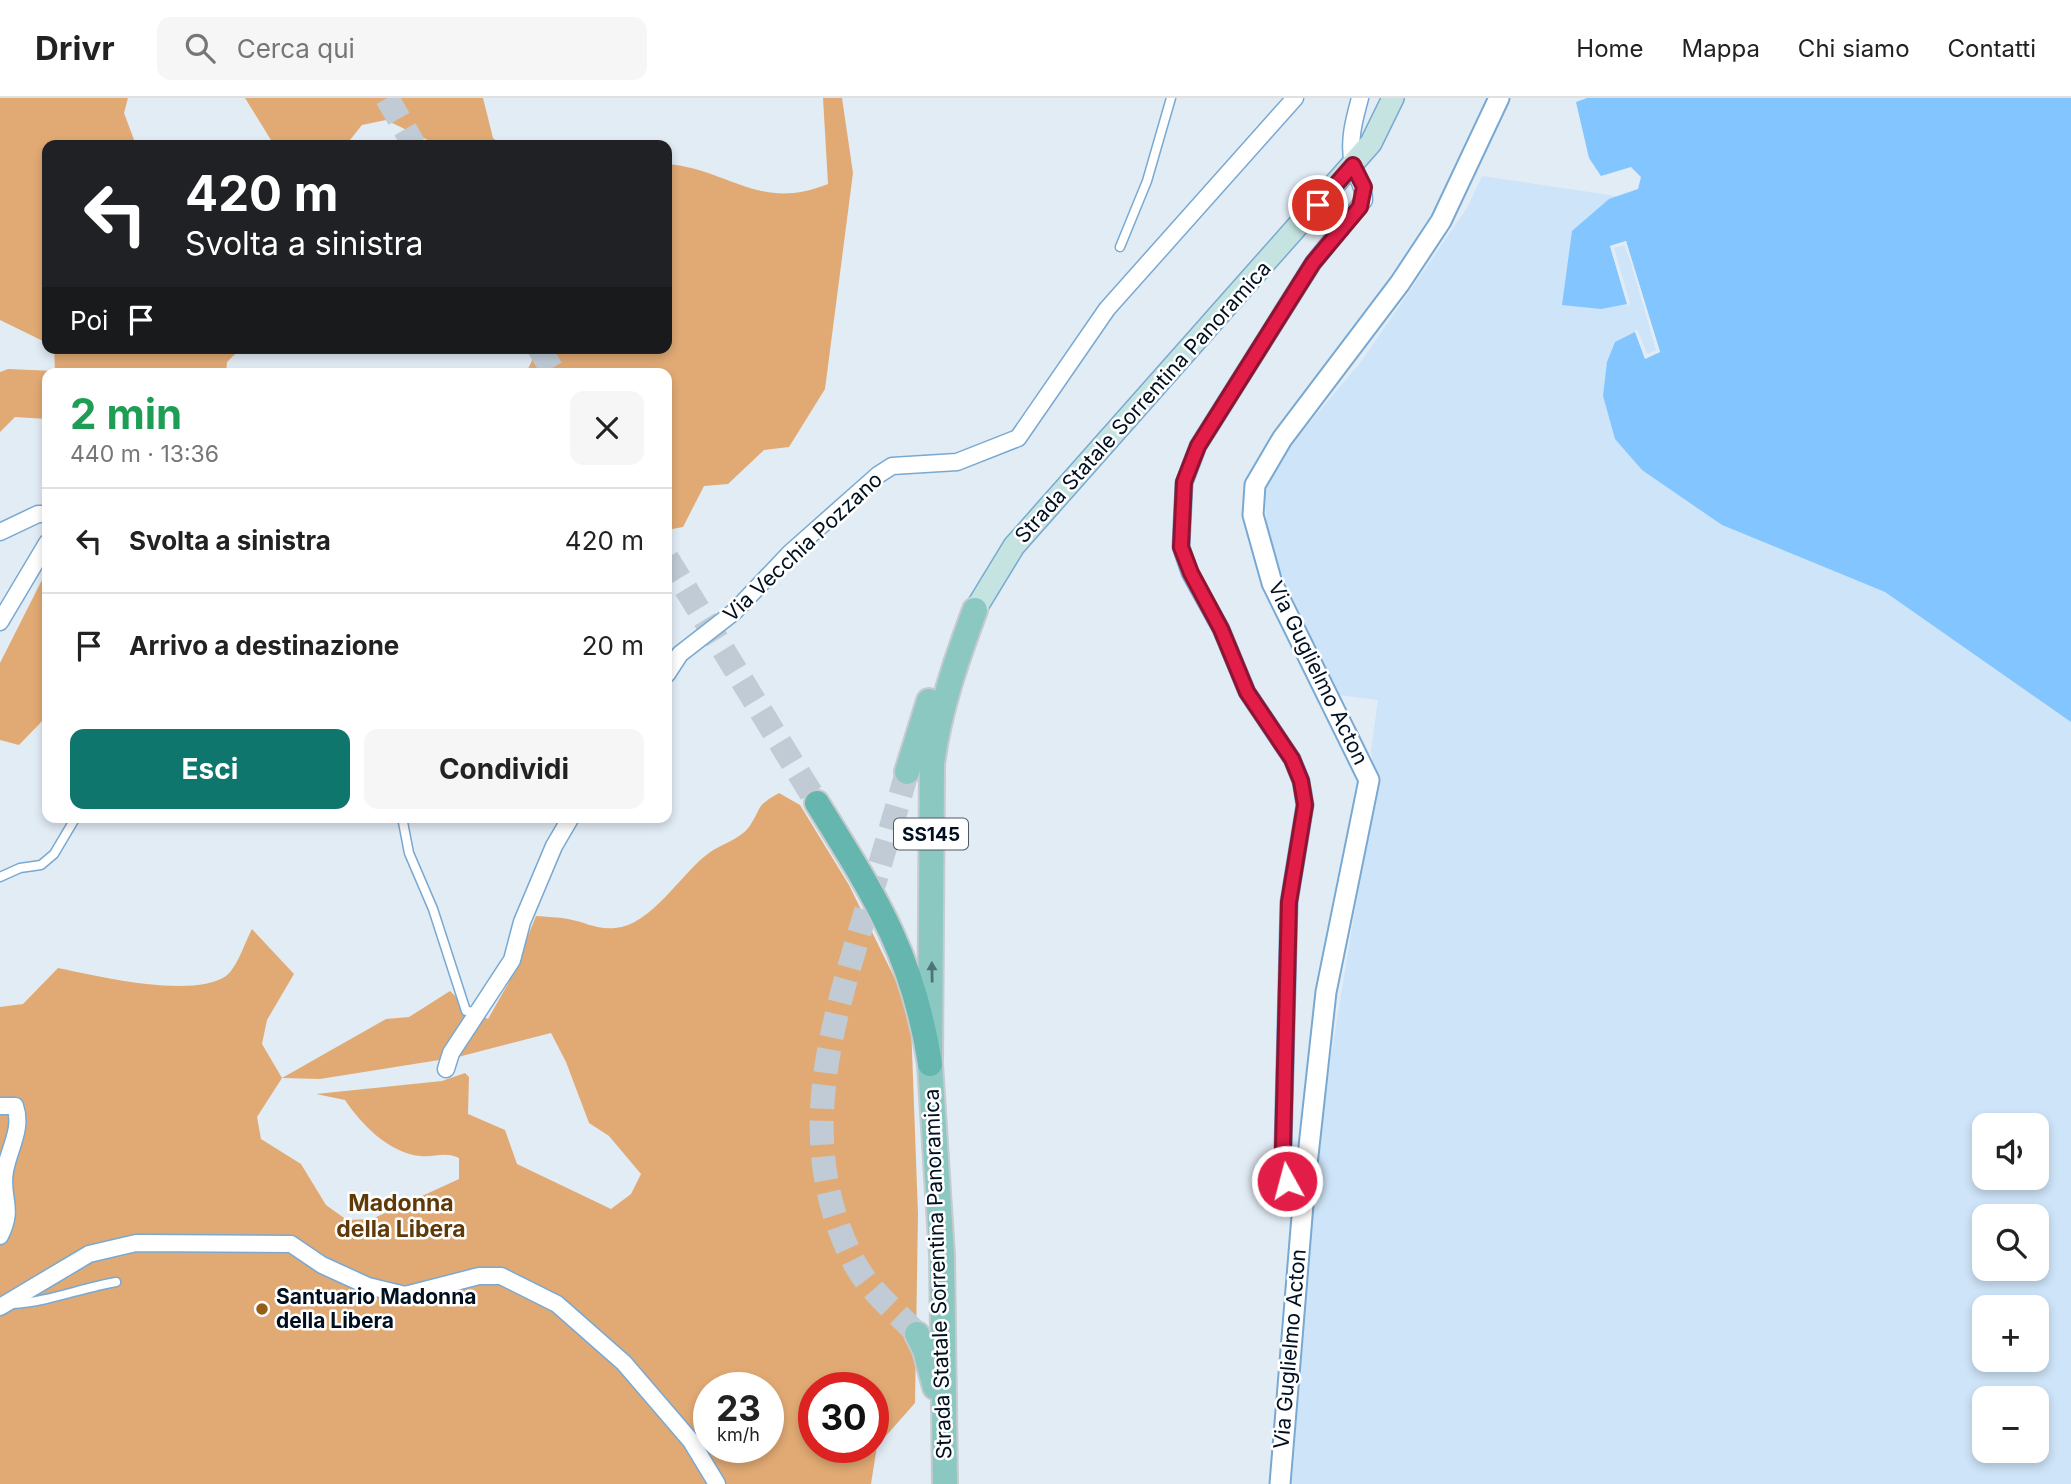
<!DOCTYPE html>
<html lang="it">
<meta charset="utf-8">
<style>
body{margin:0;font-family:Inter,sans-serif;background:#f6f6f6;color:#222;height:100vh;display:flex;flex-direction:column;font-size:26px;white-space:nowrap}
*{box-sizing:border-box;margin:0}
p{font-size:23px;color:#767676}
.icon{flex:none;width:38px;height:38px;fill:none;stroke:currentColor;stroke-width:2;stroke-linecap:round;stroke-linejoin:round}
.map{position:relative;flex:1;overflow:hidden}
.drawer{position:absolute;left:42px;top:270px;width:630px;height:455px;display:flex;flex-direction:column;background:#fff;border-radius:14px;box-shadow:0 4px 10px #0003}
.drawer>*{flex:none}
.top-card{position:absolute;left:42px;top:42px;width:630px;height:214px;border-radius:14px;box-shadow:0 4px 10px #0003;background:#202124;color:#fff;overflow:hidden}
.controls{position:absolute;left:1972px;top:1015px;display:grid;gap:14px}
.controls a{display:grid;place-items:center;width:77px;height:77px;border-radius:14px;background:#fff;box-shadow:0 4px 10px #0003;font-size:35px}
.speed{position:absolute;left:693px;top:1274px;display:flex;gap:14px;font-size:35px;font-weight:700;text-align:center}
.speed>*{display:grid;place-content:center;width:91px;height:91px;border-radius:50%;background:#fff;box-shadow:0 4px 10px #0003;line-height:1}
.speed small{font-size:18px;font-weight:400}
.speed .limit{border:10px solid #d22;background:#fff;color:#111}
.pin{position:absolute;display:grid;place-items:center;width:60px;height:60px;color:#fff;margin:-30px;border:4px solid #fff;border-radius:50%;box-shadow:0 2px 7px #0007}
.me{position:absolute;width:77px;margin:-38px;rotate:353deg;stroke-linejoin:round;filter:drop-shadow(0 0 5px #0008)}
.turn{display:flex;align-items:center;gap:24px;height:147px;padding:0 28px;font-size:32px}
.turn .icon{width:91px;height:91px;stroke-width:2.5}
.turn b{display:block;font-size:49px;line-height:60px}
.then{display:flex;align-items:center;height:66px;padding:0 28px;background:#0003;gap:14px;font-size:26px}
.round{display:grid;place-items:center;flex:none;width:74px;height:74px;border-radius:14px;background:#f6f6f6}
.headline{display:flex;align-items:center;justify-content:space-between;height:119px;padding:0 28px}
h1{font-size:42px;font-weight:700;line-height:52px;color:#1e9e55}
.button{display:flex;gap:14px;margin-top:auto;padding:14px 28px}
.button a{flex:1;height:80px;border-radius:14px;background:#0f766e;color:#fff;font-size:28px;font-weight:700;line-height:80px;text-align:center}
.button a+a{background:#f6f6f6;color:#222}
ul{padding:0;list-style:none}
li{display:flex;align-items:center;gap:21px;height:105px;padding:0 28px;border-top:2px solid #e0e0e0}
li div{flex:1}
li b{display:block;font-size:26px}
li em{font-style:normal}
header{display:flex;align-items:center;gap:42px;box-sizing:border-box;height:98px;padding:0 35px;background:#fff;border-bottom:2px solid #e0e0e0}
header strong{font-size:33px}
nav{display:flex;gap:38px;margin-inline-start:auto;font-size:24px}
.search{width:490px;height:63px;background:#f6f6f6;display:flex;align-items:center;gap:18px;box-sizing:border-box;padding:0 24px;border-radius:14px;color:#767676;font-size:26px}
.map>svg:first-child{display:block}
</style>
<header>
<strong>Drivr</strong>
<div class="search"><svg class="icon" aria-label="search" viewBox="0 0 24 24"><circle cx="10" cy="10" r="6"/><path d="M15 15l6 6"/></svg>Cerca qui</div>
<nav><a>Home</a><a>Mappa</a><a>Chi siamo</a><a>Contatti</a></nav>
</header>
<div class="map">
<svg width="2071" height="1386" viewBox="0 0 2071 1386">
<rect width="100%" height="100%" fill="#e2ecf5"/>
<path fill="#cee4f8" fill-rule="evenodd" d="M1482 78 1622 99 1660 254 1603 298 1615 341 1643 372 1722 427 1885 494 2071 624V1386H1292L1312 1112 1331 958 1376 685 1371 653 1378 602 1338 597 1268 447 1265 396 1272 369 1360 265 1467 110ZM1984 1027H2037V1080H1984ZM1984 1118H2037V1171H1984ZM1984 1209H2037V1262H1984ZM1984 1300H2037V1353H1984Z"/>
<path fill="#e1aa74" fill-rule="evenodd" d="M0 0H128L124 15 136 47H47V245L0 222Z
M245 0H483L493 40 502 47H438L386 22 362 27 346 47H274Z
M823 0H842L853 75 825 291 789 349 764 352 728 386 704 388 683 429 667 432V275H526L538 250H667V66C729 71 759 114 828 86Z
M54 250H241L227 264 226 275H47V321L15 319 0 334V274L8 271 55 273Z
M47 472V618L19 647 0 642V565Z
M779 695 800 707 849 787 896 883 911 926 918 1116 915 1305 877 1348 871 1386H0V909L23 906 58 870C96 878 193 901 226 878 237 870 245 844 252 831L294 876 267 922 262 946 282 980 386 921 409 919 450 893 467 909 488 921 509 884 536 818C547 819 558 819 568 821 585 824 597 832 615 830 651 828 682 774 709 755 721 746 739 742 749 729 763 709 754 709 779 695ZM551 935 566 964 589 1025 609 1038 641 1076 631 1096 611 1111 517 1066 505 1032 468 1016 469 979 465 975 442 983 316 996 345 1002C361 1026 389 1055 420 1058 434 1060 445 1053 459 1060V1081L372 1121 347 1122 326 1107 301 1066 261 1041 257 1019 282 980 320 981 458 959ZM709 1290H768V1349H709ZM814 1290H873V1349H814Z"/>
<path fill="#82c5ff" d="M1587 0H2071V624L1885 494 1722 427 1642 372 1615 341 1603 298 1607 264 1615 244 1635 234 1645 260 1660 254 1626 143 1610 148 1627 206 1601 211 1562 207 1572 133 1609 101 1638 91 1641 79 1631 69 1601 78 1589 60 1576 4Z"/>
<path fill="#e2ecf5" d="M1626 143 1660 254 1645 261 1634 231 1638 233 1647 256 1656 252 1630 162 1624 147 1614 150 1630 205 1628 209 1610 148Z"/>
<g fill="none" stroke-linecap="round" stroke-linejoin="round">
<path stroke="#c0cbd5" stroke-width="24" stroke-dasharray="24 12" stroke-linecap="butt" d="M907 674C892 727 876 780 860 833 826 945 797 1053 854 1164 869 1193 896 1213 917 1236"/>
<path stroke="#c0cbd5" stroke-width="24" stroke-dasharray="24 12" stroke-linecap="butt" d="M387 0 414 47
M539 250 554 275
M667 460 817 705"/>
<g stroke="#78a9d3" stroke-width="11">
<path id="service" d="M1120 149 1147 83 1171 0
M402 719 409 755 433 811 466 913 479 914
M0 779 20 770 41 767 54 756 76 719
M12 1206C48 1204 81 1190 116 1184"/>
</g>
<g stroke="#78a9d3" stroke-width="19">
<path id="minor" d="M0 434 38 416H47
M0 524 47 445
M667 576 680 556 734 514 790 455 878 377 892 368 957 364 1018 340 1107 211 1295 0
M446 971 451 955 512 862 522 824 554 748 571 719
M0 1008H15C23 1031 9 1050 5 1073 0 1100 15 1108 0 1138
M1304 1094 1287 1083 1283 1050 1289 804 1305 707 1301 683 1292 661 1247 594 1221 531 1190 475 1181 449 1184 385 1198 348 1313 165 1364 102C1364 87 1356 80 1353 66 1348 44 1354 22 1360 0
M0 1209 89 1156 136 1145 291 1146 322 1167 368 1188 405 1197 479 1178H501L557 1206 624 1265 691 1343 717 1386"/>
</g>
<g stroke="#78a9d3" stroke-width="23">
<path id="tertiary" d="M1280 1386 1304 1094 1326 894 1369 682 1272 485 1253 417 1255 387 1282 341 1400 185 1441 123 1499 0"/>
</g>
<g stroke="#78a9d3" stroke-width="24">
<path id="secondary" d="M975 512 1014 448 1371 45 1393 0"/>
</g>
<g stroke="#c7cace" stroke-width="28">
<path id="primary" d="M907 674 929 603
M917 1236 925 1252 935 1289
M945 1386 942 1158 930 966 932 666C939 612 956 563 975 512"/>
</g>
<g stroke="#c7cace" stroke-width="28">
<path id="trunk" d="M817 705C874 797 913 856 930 966"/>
</g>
<use href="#service" stroke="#fff" stroke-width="8"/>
<use href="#minor" stroke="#fff" stroke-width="16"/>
<use href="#tertiary" stroke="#fff" stroke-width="19"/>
<use href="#secondary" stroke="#c5e4e1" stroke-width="21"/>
<use href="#primary" stroke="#8bc8c2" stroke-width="24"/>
<use href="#trunk" stroke="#64b6ae" stroke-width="24"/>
</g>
<defs><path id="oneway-solid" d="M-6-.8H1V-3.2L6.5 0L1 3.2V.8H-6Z" transform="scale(1.75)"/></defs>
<use fill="#4d7579" href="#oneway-solid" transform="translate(932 874) rotate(-91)"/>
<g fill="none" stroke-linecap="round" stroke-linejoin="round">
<g stroke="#92132f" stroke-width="18">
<path id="route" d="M1287 1083 1283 1050 1289 804 1305 707 1301 683 1292 661 1247 594 1221 531 1191 475 1181 449 1184 384 1198 348 1313 165 1360 109 1364 89 1353 67 1318 107"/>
</g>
<use href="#route" stroke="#e11d48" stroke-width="12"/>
</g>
<circle fill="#955d17" stroke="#fff" stroke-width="2.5" cx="262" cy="1211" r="7"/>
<g text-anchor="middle" stroke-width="5" stroke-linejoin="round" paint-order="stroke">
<rect fill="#fff" stroke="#4d5863" stroke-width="2" x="894" y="720.5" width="74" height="31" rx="5"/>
<g font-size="19" font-weight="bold" fill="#011020">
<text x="931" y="743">SS145</text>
</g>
<g font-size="21" fill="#011020" stroke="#fff">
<text transform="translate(1143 304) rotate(-48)" y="7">Strada Statale Sorrentina Panoramica</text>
<text transform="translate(803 449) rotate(-43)" y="7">Via Vecchia Pozzano</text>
<text transform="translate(1318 575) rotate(64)" y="7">Via Guglielmo Acton</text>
<text transform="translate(938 1176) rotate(-92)" y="7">Strada Statale Sorrentina Panoramica</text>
<text transform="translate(1290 1251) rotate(-85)" y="7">Via Guglielmo Acton</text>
</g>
<g font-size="21" font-weight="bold" fill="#011020" stroke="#fff" text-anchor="start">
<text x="276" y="1206">Santuario Madonna<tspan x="276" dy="24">della Libera</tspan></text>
</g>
<g font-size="23" font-weight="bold" fill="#5f3908" stroke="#fff">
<text x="401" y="1113">Madonna<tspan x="401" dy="26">della Libera</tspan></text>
</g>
</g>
</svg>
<div class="controls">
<a><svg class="icon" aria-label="sound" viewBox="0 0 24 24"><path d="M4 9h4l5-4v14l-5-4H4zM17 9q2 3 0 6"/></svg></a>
<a><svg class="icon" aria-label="search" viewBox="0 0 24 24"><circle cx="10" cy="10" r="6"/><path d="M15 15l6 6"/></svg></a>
<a>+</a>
<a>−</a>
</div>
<div class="speed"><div>23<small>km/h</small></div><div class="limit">30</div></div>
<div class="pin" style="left:1318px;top:107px;background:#d93025"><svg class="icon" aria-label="arrive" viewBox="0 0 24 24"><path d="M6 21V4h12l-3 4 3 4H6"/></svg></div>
<svg class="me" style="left:1287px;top:1083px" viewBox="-20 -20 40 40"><circle r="17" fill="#e11d48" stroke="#fff" stroke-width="3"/><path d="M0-11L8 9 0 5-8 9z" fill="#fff"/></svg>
<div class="top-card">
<div class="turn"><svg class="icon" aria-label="left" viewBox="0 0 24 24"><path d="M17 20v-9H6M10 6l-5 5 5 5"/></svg><div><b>420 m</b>Svolta a sinistra</div></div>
<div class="then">Poi<svg class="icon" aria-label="arrive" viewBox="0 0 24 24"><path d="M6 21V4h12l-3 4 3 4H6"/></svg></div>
</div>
<section class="drawer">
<div class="headline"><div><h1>2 min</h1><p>440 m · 13:36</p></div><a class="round"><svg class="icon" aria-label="close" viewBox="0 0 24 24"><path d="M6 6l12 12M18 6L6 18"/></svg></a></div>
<ul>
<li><svg class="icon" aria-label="left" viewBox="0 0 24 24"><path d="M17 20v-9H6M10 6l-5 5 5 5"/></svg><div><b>Svolta a sinistra</b></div><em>420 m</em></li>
<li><svg class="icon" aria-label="arrive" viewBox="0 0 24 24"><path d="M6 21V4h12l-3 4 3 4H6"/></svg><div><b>Arrivo a destinazione</b></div><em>20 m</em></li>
</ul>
<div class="button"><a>Esci</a><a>Condividi</a></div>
</section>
</div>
